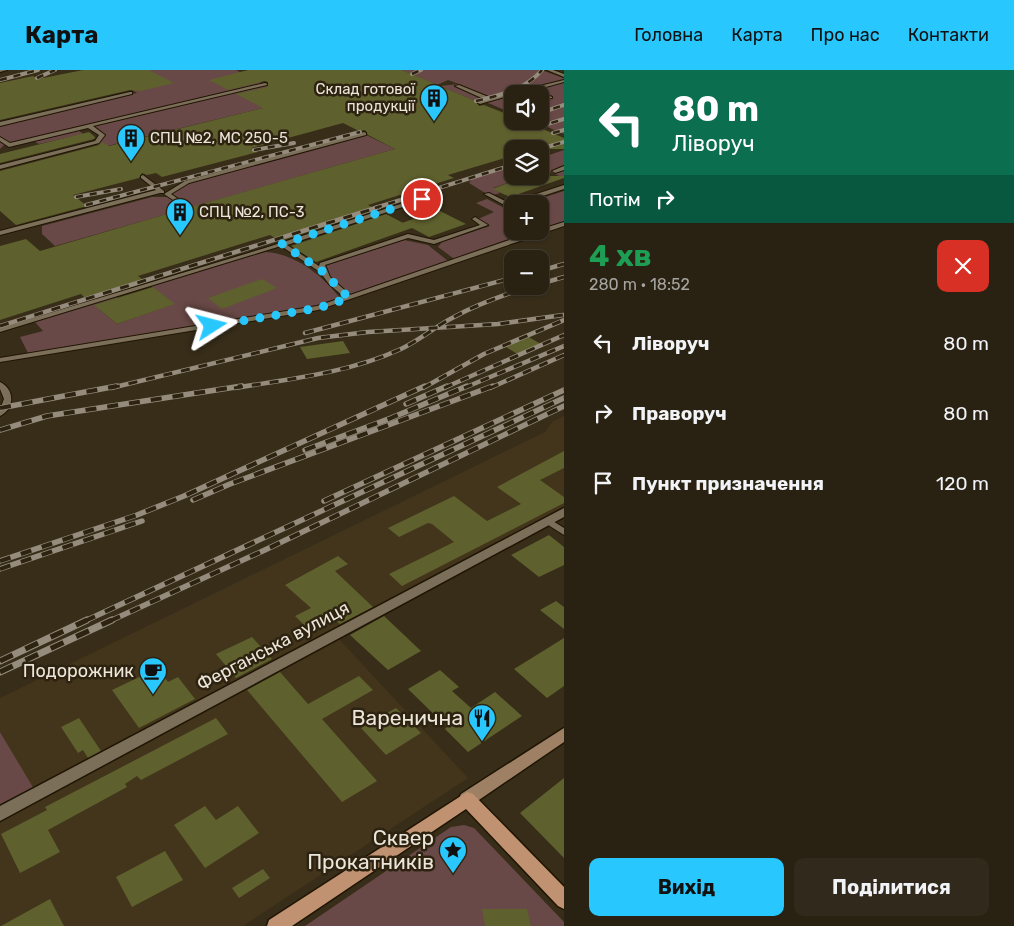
<!DOCTYPE html>
<html lang="uk">
<meta charset="utf-8">
<style>
body{margin:0;font-family:Rubik,sans-serif;background:#312a1c;color:#f1f3f6;height:100vh;display:flex;flex-direction:column;font-size:19px;white-space:nowrap}
*{box-sizing:border-box;margin:0}
p{font-size:16px;color:#a5a4a0}
.icon{flex:none;width:28px;height:28px;fill:none;stroke:currentColor;stroke-width:2;stroke-linecap:round;stroke-linejoin:round}
.map{position:relative;flex:1;overflow:hidden}
.side{display:flex;flex-direction:column;background:#292213;width:450px}
.side>*{flex:none}
.guide{background:#0b6e4f;color:#fff;overflow:hidden}
.fabs{position:absolute;left:504px;top:15px;display:grid;gap:10px}
.fabs a{display:grid;place-items:center;width:45px;height:45px;border-radius:10px;background:#292213;box-shadow:0 1px 4px #0004,0 0 0 1px #453f33;font-size:25px}
.pin{position:absolute;display:grid;place-items:center;width:42px;height:42px;color:#fff;margin:-21px;border:2px solid #fff;border-radius:50%;box-shadow:0 1px 5px #0007}
.me{position:absolute;width:55px;margin:-28px;rotate:81deg;stroke-linejoin:round;filter:drop-shadow(0 0 4px #0008)}
.turn{display:flex;align-items:center;gap:18px;height:105px;padding:0 25px;font-size:22px}
.turn .icon{width:65px;height:65px;stroke-width:2.5}
.turn b{display:block;font-size:35px;line-height:42px}
.then{display:flex;align-items:center;height:48px;padding:0 25px;background:#0003;gap:10px;font-size:19px}
.round{display:grid;place-items:center;flex:none;width:52px;height:52px;border-radius:10px;background:#312a1c}
.overview{display:flex;align-items:center;justify-content:space-between;height:85px;padding:0 25px}
h1{font-size:30px;font-weight:700;line-height:38px;color:#1e9e55}
.cta{display:flex;gap:10px;margin-top:auto;padding:10px 25px}
.cta a{flex:1;height:58px;border-radius:10px;background:#28c8ff;color:#111;font-size:20px;font-weight:700;line-height:58px;text-align:center}
.cta a+a{background:#312a1c;color:#f1f3f6}
ul{padding:0;list-style:none}
li{display:flex;align-items:center;gap:15px;height:70px;padding:0 25px}
li div{flex:1}
li b{display:block;font-size:19px}
li em{font-style:normal}
header{display:flex;align-items:center;gap:30px;box-sizing:border-box;height:70px;padding:0 25px;background:#28c8ff;color:#111}
header strong{font-size:24px}
nav{display:flex;gap:28px;margin-inline-start:auto;font-size:18px}
main{display:flex;flex:1;min-height:0}
.map>svg:first-child{display:block}
</style>
<header>
<strong>Карта</strong>
<nav><a>Головна</a><a>Карта</a><a>Про нас</a><a>Контакти</a></nav>
</header>
<main>
<div class="map">
<svg width="564" height="856" viewBox="0 0 564 856">
<rect width="100%" height="100%" fill="#372d19"/>
<path fill="#42351b" d="M564 346V449L339 569 468 708 243 856H0V737L33 719 0 662V628L545 362 553 351Z"/>
<path fill="#694947" d="M146 0H236L281 23 263 38 103 77 96 73 102 65 89 56 77 59 83 64 39 74 32 70 9 75 6 73 0 79V55L137 23 129 18Z
M402 0H541L564 8V64L533 51H540V24H512V43L481 30 476 31 440 16 459 14 448 10 437 15Z
M364 64 395 79 55 176 42 164V156L152 127H171L167 124 187 112Z
M564 80V108L546 100 540 102V88Z
M512 97V106H527L493 118 500 123 490 126 469 113 472 109Z
M564 121V155L550 158 540 150V134H518L522 132 526 133Z
M487 129 512 142V161H540V157L544 160 457 191 438 177 442 172 490 156 478 149 494 142 476 133Z
M404 170 428 175 448 191 351 226 329 206 325 198 327 195Z
M266 182C296 184 325 207 342 231L318 238 29 285 20 267 43 261 34 251 115 226 123 232 100 240 117 254 174 234 151 216 220 194Z
M0 662 34 719 0 737Z
M464 755 474 758 564 852V856H305L451 757Z"/>
<path fill="#5e602d" d="M83 0H149L174 13 141 21 130 20 0 50V13L33 6 38 9Z
M248 0H402L476 31 479 36 484 35 512 46V51H524L564 68V79H512V86L448 105 454 108 368 135 377 140 280 171 270 165 138 206 146 212 87 230 81 224 0 250V176L26 169 40 181 184 139 189 140 191 137 395 79 368 65 365 60 359 61 343 53 251 78 258 82 162 107 156 103 147 105 142 103 139 108 73 125 87 136 16 155 0 141V101L99 75 102 72 109 76 263 38 236 24 267 17 268 12 265 11 228 20 209 10Z
M89 62 95 67 94 69 0 93V84Z
M527 106H564V108L510 127 492 119Z
M438 140 466 154 429 167 412 158 316 192 291 176 386 144 409 156 402 153Z
M262 209 277 218 222 239 208 228Z
M153 217 175 234 117 254 94 235Z
M525 265 541 274 519 285 503 275Z
M343 271 350 283 307 289 300 277Z
M564 381V398L540 410 564 427V433L402 516 389 504 454 472 432 454 428 453 399 467 388 458 454 426 487 451 521 434 497 417Z
M549 465 564 477V495L539 507 511 485Z
M338 486 348 494 335 501 373 537 340 554 336 551 312 563 295 546 311 538 285 515Z
M556 531 564 537V559L540 540Z
M384 546 421 581 388 600 350 565Z
M252 567 272 589 236 608 216 584Z
M564 568V616L547 628 514 599Z
M158 598 168 612 178 607 195 629 139 658 112 620Z
M440 600 459 617 452 621 471 638 495 622 522 646 468 682 445 659 447 657 408 619Z
M280 602 308 634 359 606 373 620 322 649 377 711 342 732 247 620Z
M396 638 421 663 386 685 361 658Z
M79 648 101 681 88 688 83 680 78 683 61 657Z
M216 648 228 664 141 710 137 706 125 714 127 717 48 760 60 782 20 803 1 764 47 740 45 737Z
M564 708V788L520 743Z
M205 736 216 750 238 736 259 763 205 798 174 755Z
M165 781 183 810 132 837 116 807Z
M263 799 270 808 239 828 232 818Z
M50 829 64 856H1Z
M482 839H527L531 856H485Z"/>
<g fill="none" stroke-linecap="round" stroke-linejoin="round">
<g stroke="#1f1503" stroke-width="2">
<path id="lane" d="M0 0H7L0 2Z
M547 0H553L564 4V7Z
M564 10V12L521 24H512V25L480 34 478 33V32L486 30 455 16 459 15 491 28Z
M265 13 267 14V15L93 56 105 65 99 73 0 99V95L95 71 99 65 88 58 9 77 0 71V67L10 73Z
M130 22H132V24L0 56V52Z
M550 26 552 27V28L540 30V28Z
M364 62 366 63V65L189 113 171 124 189 136V138H185L164 124 185 111Z
M564 96V100L555 103 552 101Z
M143 105 164 121V123H160L0 165V161L156 120 141 108V106Z
M564 115V119L518 134H512V139L484 124 489 123 509 133Z
M422 127 425 129 424 130 287 175 319 196 320 193 408 164 434 170 480 155 472 149 475 147 488 155 434 174 408 168 325 195 330 207 350 225 535 161H540V159H542L540 157V152L548 157 564 152V156L318 240 0 292V288L317 236 344 227 329 214 320 202 281 176 0 262V258L265 178Z
M0 312C15 319 15 339 0 346V339L4 329 0 319Z
M548 448 564 458V465L545 453 544 451Z"/>
</g>
<g stroke="#1f1503" stroke-width="3">
<path id="street" d="M564 438V447L0 751V736Z"/>
</g>
<g stroke="#1f1503" stroke-width="3">
<path id="secondary" d="M564 658V672L473 734 467 736 461 734 459 729 461 724Z"/>
</g>
<g stroke="#1f1503" stroke-width="3">
<path id="primary" d="M467 722 473 724 564 817V839L558 836 466 739 292 856H267L269 850Z"/>
</g>
<use href="#lane" fill="#7b6f5a" fill-rule="evenodd"/>
<use href="#street" fill="#7b6f5a" fill-rule="evenodd"/>
<use href="#secondary" fill="#9e8165" fill-rule="evenodd"/>
<use href="#primary" fill="#c09271" fill-rule="evenodd"/>
<g stroke="#958c7d" stroke-width="4">
<path id="rail-far3" d="M412 4 421 0
M37 8 55 0
M0 10 38 0
M476 31C501 25 525 20 542 0
M540 43 564 35
M538 57 564 49
M553 63 564 60
M540 79 564 72
M254 80 294 73
M76 127 121 119
M86 135 360 62
M375 138 512 95"/>
</g>
<g stroke="#958c7d" stroke-width="4.5">
<path id="rail-far2" d="M540 201 564 194
M540 214 564 207
M0 256 379 137
M305 263 512 208
M111 318 318 268 368 262 498 254 563 245
M234 318C291 309 348 303 401 279 420 270 436 256 454 247 478 234 506 224 532 216
M423 318 484 284 564 250
M444 318 564 265
M464 318 564 276
M490 318 564 285"/>
</g>
<g stroke="#958c7d" stroke-width="5.5">
<path id="rail-far1" d="M406 334 447 316
M0 338 117 316
M0 360 47 346 242 316
M305 380 391 348 467 316
M193 430 230 414 493 316
M324 431 564 320
M0 491 137 445 184 426 425 316
M0 499 142 451
M85 551 564 328
M110 551 267 479 564 336"/>
</g>
<g stroke="#958c7d" stroke-width="7">
<path id="rail" d="M0 591 87 550
M0 602 112 550"/>
</g>
<use href="#rail-far3" stroke="#2d2310" stroke-width="2.5" stroke-dasharray="7" stroke-linecap="butt"/>
<use href="#rail-far2" stroke="#2d2310" stroke-width="3" stroke-dasharray="9" stroke-linecap="butt"/>
<use href="#rail-far1" stroke="#2d2310" stroke-width="4" stroke-dasharray="11" stroke-linecap="butt"/>
<use href="#rail" stroke="#2d2310" stroke-width="5" stroke-dasharray="14" stroke-linecap="butt"/>
</g>
<g fill="none" stroke-linecap="round" stroke-linejoin="round">
<path stroke="#28c8ff" stroke-width="9" stroke-dasharray="0 16.2" d="M212 256 318 238 349 228 321 200 282 174 422 129"/>
</g>
<defs>
<g id="building-pin" transform="scale(1.4375)"><path d="M0 17L-7.5 6A9.5 9.5 0 1 1 7.5 6Z" fill="#28c8ff" stroke="#2d2310"/><path d="M-4-6H4V6H1V3H-1V6H-4ZM-2.5-4.3h1.7v1.8h-1.7ZM.8-4.3h1.7v1.8H.8ZM-2.5-1h1.7V.8h-1.7ZM.8-1h1.7V.8H.8Z" fill="#111"/></g>
<g id="cafe-pin" transform="scale(1.4375)"><path d="M0 17L-7.5 6A9.5 9.5 0 1 1 7.5 6Z" fill="#28c8ff" stroke="#2d2310"/><path d="M-5.5-4.5H6V0H3Q3 3.5 0 3.5H-2.5Q-5.5 3.5-5.5 0ZM3-3.2v2h1.7v-2ZM-6 4.5H4V6H-6Z" fill="#111"/></g>
<g id="restaurant-pin" transform="scale(1.4375)"><path d="M0 17L-7.5 6A9.5 9.5 0 1 1 7.5 6Z" fill="#28c8ff" stroke="#2d2310"/><path d="M-5-6h1v4h1v-4h1v4h1v-4h1v5L-1.5 .5V6h-2V.5L-5-1ZM5-6V6H3V1.5H1.5Q1.5-4 5-6Z" fill="#111"/></g>
<g id="sight-pin" transform="scale(1.4375)"><path d="M0 17L-7.5 6A9.5 9.5 0 1 1 7.5 6Z" fill="#28c8ff" stroke="#2d2310"/><path d="M0-6L1.8-2.2L6-1.7L2.9 1.2L3.7 5.4L0 3.3L-3.7 5.4L-2.9 1.2L-6-1.7L-1.8-2.2Z" fill="#111"/></g>
</defs>
<g fill-rule="evenodd">
<use href="#building-pin" x="434" y="28"/>
<use href="#building-pin" x="131" y="68"/>
<use href="#building-pin" x="180" y="142"/>
<use href="#cafe-pin" x="153" y="601"/>
<use href="#restaurant-pin" x="482" y="648"/>
<use href="#sight-pin" x="453" y="780"/>
</g>
<g text-anchor="middle" stroke-width="5" stroke-linejoin="round" paint-order="stroke">
<g font-size="15" fill="#ece5d9" stroke="#2d2310" text-anchor="start">
<text x="415" y="24" text-anchor="end">Склад готової<tspan x="415" dy="17">продукції</tspan></text>
<text x="150" y="73">СПЦ №2, МС 250-5</text>
<text x="199" y="147">СПЦ №2, ПС-3</text>
</g>
<g font-size="18" fill="#ece5d9" stroke="#2d2310">
<text transform="translate(273 576) rotate(-28)" y="6">Ферганська вулиця</text>
</g>
<g font-size="18" fill="#ece5d9" stroke="#2d2310" text-anchor="end">
<text x="134" y="607">Подорожник</text>
</g>
<g font-size="21" fill="#ece5d9" stroke="#2d2310" text-anchor="end">
<text x="463" y="655">Варенична</text>
<text x="434" y="775">Сквер<tspan x="434" dy="24">Прокатників</tspan></text>
</g>
</g>
</svg>
<div class="fabs">
<a><svg class="icon" aria-label="sound" viewBox="0 0 24 24"><path d="M4 9h4l5-4v14l-5-4H4zM17 9q2 3 0 6"/></svg></a>
<a><svg class="icon" aria-label="layers" viewBox="0 0 24 24"><path d="M12 4l9 5-9 5-9-5zM3 14l9 5 9-5"/></svg></a>
<a>+</a>
<a>−</a>
</div>
<div class="pin" style="left:422px;top:129px;background:#d93025"><svg class="icon" aria-label="arrive" viewBox="0 0 24 24"><path d="M6 21V4h12l-3 4 3 4H6"/></svg></div>
<svg class="me" style="left:212px;top:256px" viewBox="-20 -20 40 40"><path d="M0-17L14 15 0 8-14 15z" fill="#28c8ff" stroke="#fff" stroke-width="4"/></svg>
</div>
<section class="side">
<div class="guide">
<div class="turn"><svg class="icon" aria-label="left" viewBox="0 0 24 24"><path d="M17 20v-9H6M10 6l-5 5 5 5"/></svg><div><b>80 m</b>Ліворуч</div></div>
<div class="then">Потім<svg class="icon" aria-label="right" viewBox="0 0 24 24"><path d="M7 20v-9h11M14 6l5 5-5 5"/></svg></div>
</div>
<div class="overview"><div><h1>4 хв</h1><p>280 m · 18:52</p></div><a class="round" style="background:#d93025;color:#fff"><svg class="icon" aria-label="close" viewBox="0 0 24 24"><path d="M6 6l12 12M18 6L6 18"/></svg></a></div>
<ul>
<li><svg class="icon" aria-label="left" viewBox="0 0 24 24"><path d="M17 20v-9H6M10 6l-5 5 5 5"/></svg><div><b>Ліворуч</b></div><em>80 m</em></li>
<li><svg class="icon" aria-label="right" viewBox="0 0 24 24"><path d="M7 20v-9h11M14 6l5 5-5 5"/></svg><div><b>Праворуч</b></div><em>80 m</em></li>
<li><svg class="icon" aria-label="arrive" viewBox="0 0 24 24"><path d="M6 21V4h12l-3 4 3 4H6"/></svg><div><b>Пункт призначення</b></div><em>120 m</em></li>
</ul>
<div class="cta"><a>Вихід</a><a>Поділитися</a></div>
</section>
</main>
